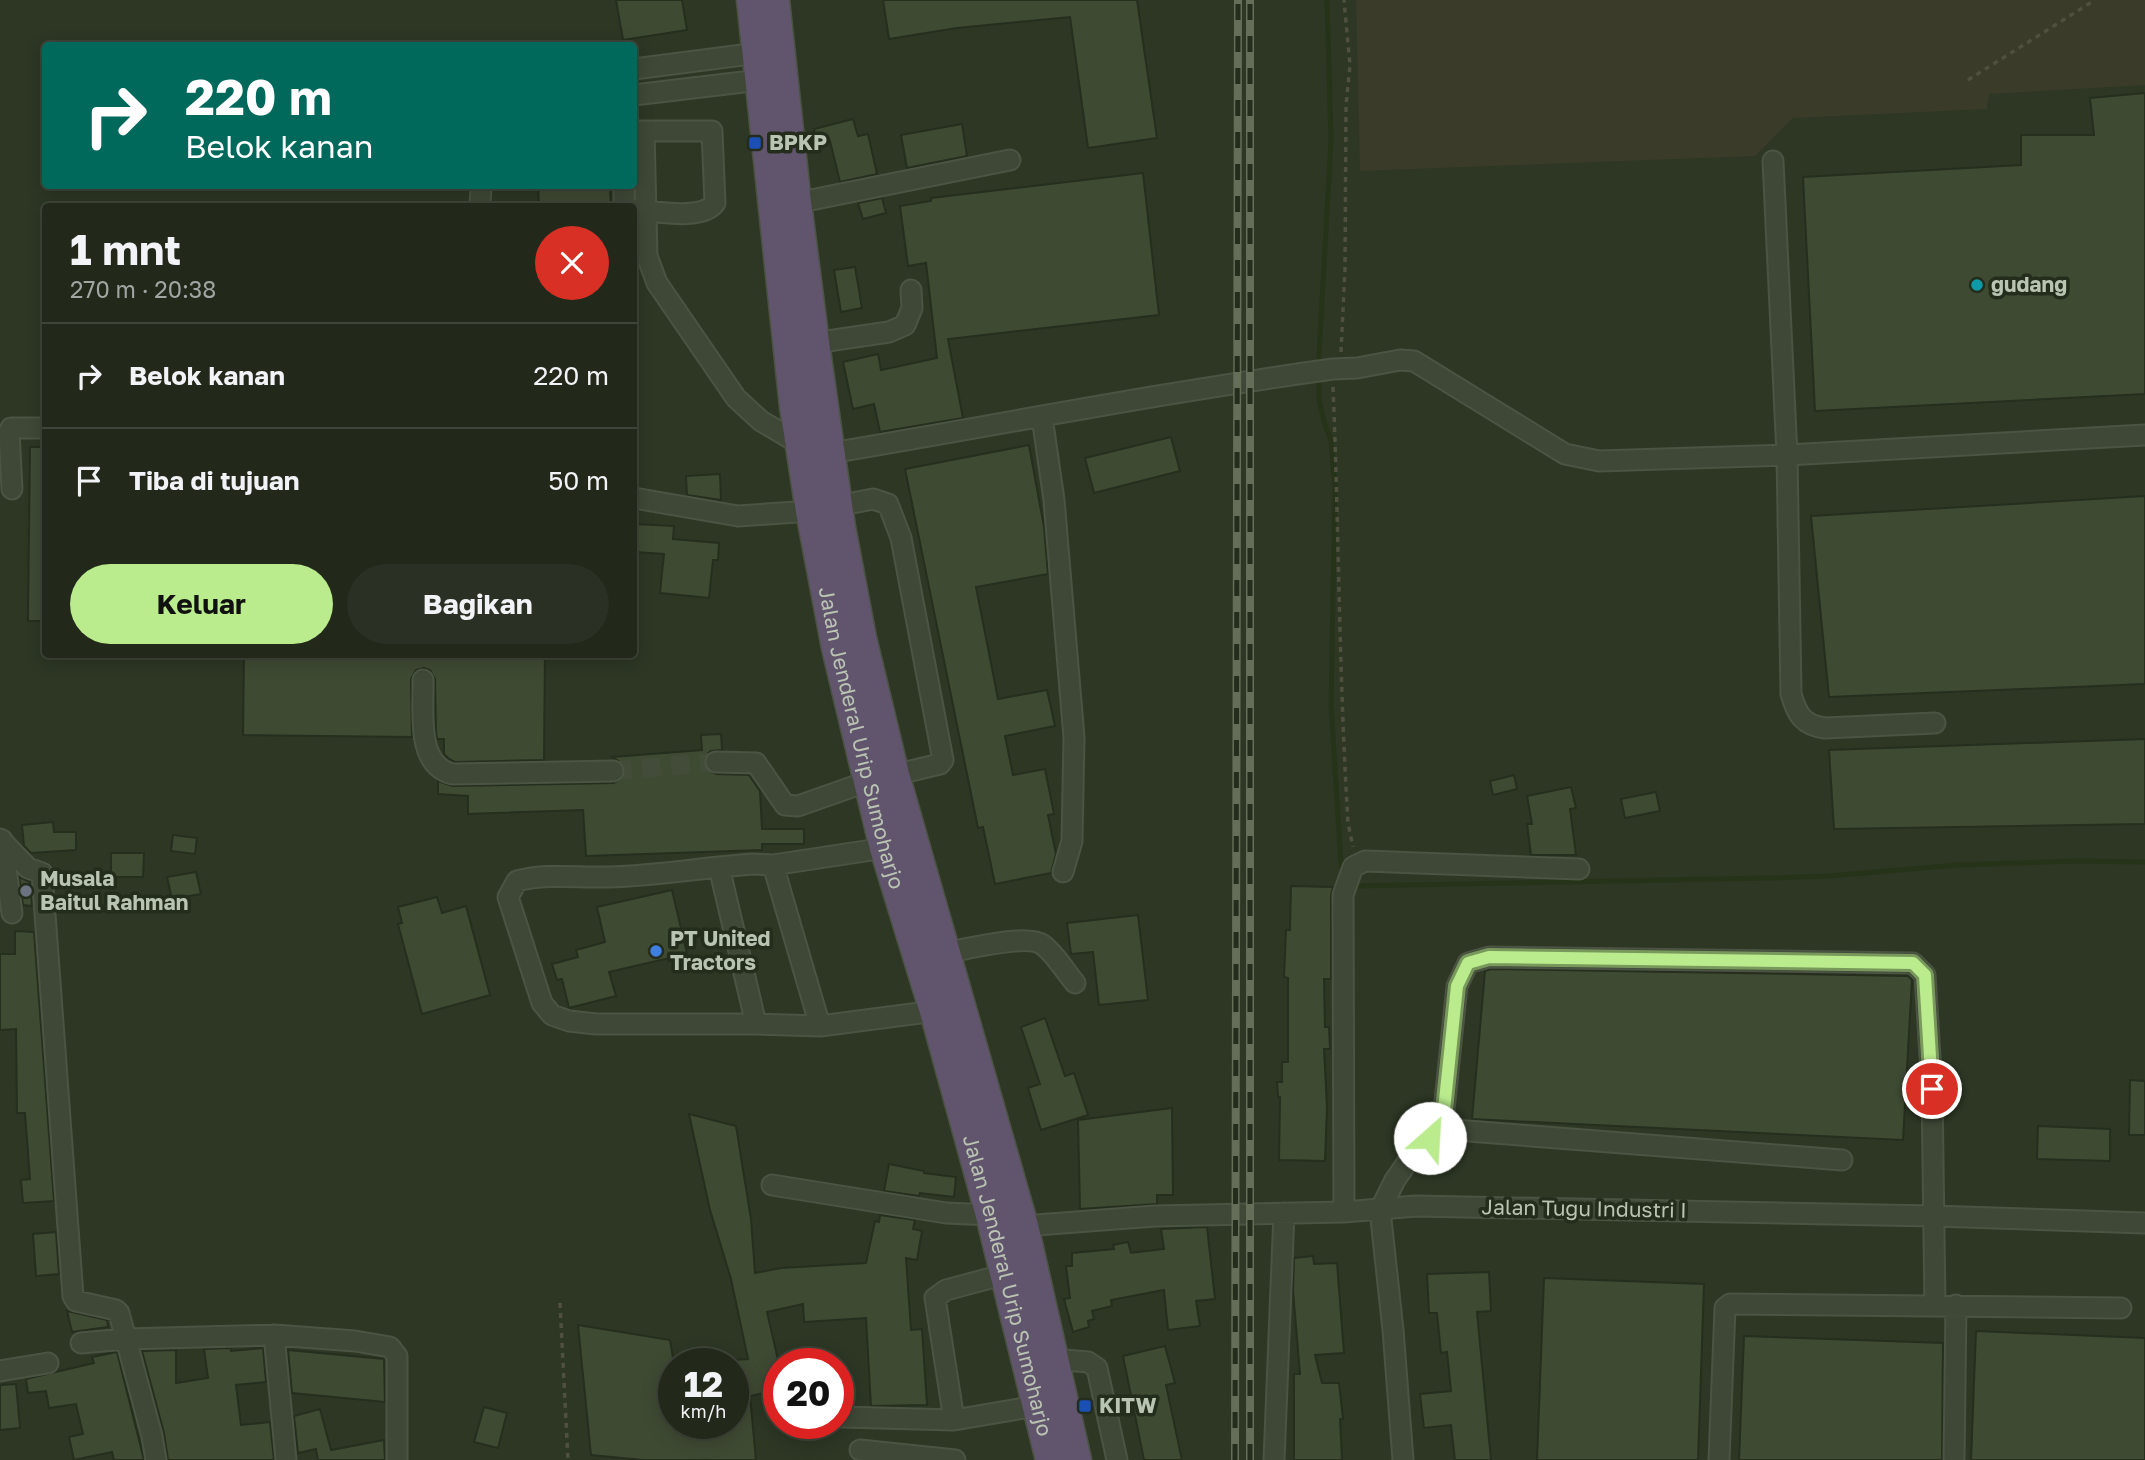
<!DOCTYPE html>
<html lang="id">
<meta charset="utf-8">
<style>
body{margin:0;font-family:"Golos Text",sans-serif;background:#2a3124;color:#f1f3f6;height:100vh;display:flex;flex-direction:column;font-size:26px;white-space:nowrap}
*{box-sizing:border-box;margin:0}
p{font-size:23px;color:#a2a6a3}
.icon{flex:none;width:38px;height:38px;fill:none;stroke:currentColor;stroke-width:2;stroke-linecap:round;stroke-linejoin:round}
.map{position:relative;flex:1;overflow:hidden}
.sheet{position:absolute;left:42px;top:203px;width:595px;height:455px;display:flex;flex-direction:column;background:#22291b;border-radius:7px;box-shadow:0 4px 18px #0003,0 0 0 2px #3f453a}
.sheet>*{flex:none}
.hud{position:absolute;left:42px;top:42px;width:595px;height:147px;border-radius:7px;box-shadow:0 4px 18px #0003,0 0 0 2px #3f453a;background:#00695c;color:#fff;overflow:hidden}
.speed{position:absolute;left:658px;top:1348px;display:flex;gap:14px;font-size:35px;font-weight:700;text-align:center}
.speed>*{display:grid;place-content:center;width:91px;height:91px;border-radius:50%;background:#22291b;box-shadow:0 4px 18px #0003,0 0 0 2px #3f453a;line-height:1}
.speed small{font-size:18px;font-weight:400}
.speed .limit{border:10px solid #d22;background:#fff;color:#111}
.pin{position:absolute;display:grid;place-items:center;width:60px;height:60px;color:#fff;margin:-30px;border:4px solid #fff;border-radius:50%;box-shadow:0 2px 7px #0007}
.me{position:absolute;width:77px;margin:-38px;rotate:26deg;stroke-linejoin:round;filter:drop-shadow(0 0 5px #0008)}
.turn{display:flex;align-items:center;gap:24px;height:147px;padding:0 28px;font-size:32px}
.turn .icon{width:91px;height:91px;stroke-width:2.5}
.turn b{display:block;font-size:49px;line-height:60px}
.round{display:grid;place-items:center;flex:none;width:74px;height:74px;border-radius:37px;background:#2a3124}
.overview{display:flex;align-items:center;justify-content:space-between;height:119px;padding:0 28px}
h1{font-size:42px;font-weight:700;line-height:52px}
.button{display:flex;gap:14px;margin-top:auto;padding:14px 28px}
.button a{flex:1;height:80px;border-radius:42px;background:#baec8e;color:#111;font-size:28px;font-weight:700;line-height:80px;text-align:center}
.button a+a{background:#2a3124;color:#f1f3f6}
ul{padding:0;list-style:none}
li{display:flex;align-items:center;gap:21px;height:105px;padding:0 28px;border-top:2px solid #3f453a}
li div{flex:1}
li b{display:block;font-size:26px}
li em{font-style:normal}
.map>svg:first-child{display:block}
</style>
<div class="map">
<svg width="2145" height="1460" viewBox="0 0 2145 1460">
<rect width="100%" height="100%" fill="#2d3724"/>
<path fill="#3a3b28" d="M1356 0H2145V85L1989 94 1987 109 1793 118 1755 156 1360 171Z"/>
<g fill="none" stroke-linecap="round" stroke-linejoin="round">
<path stroke="#263318" stroke-width="5" d="M1327 0 1331 140 1319 355V400L1324 422 1331 440 1335 485 1331 704 1341 865 1345 873
M1352 884 1353 886 1770 878 1829 876 1957 865 2077 861 2145 862"/>
</g>
<path fill="#3f4a33" stroke="#262e1e" stroke-width="2" d="M616 0H682L687 30 623 40Z
M883 0H1137L1157 138 1088 148 1070 17 957 28 889 39Z
M2145 93V394L1815 411 1803 177 2021 165V135H2094L2090 98Z
M853 119 858 136 868 134 877 174 840 182 830 141 817 144 814 129Z
M962 124 967 156 907 168 901 135Z
M1143 173 1159 315 948 339 963 418 880 432 874 404 853 409 843 362 878 354 881 370 937 358 926 263 908 266 900 206 931 201V198Z
M538 186H610L611 206H539Z
M882 198 886 213 863 219 858 203Z
M855 267 862 308 841 312 834 270Z
M1171 437 1180 471 1094 493 1085 458Z
M1029 445 1044 527 1048 574 976 587 998 699 1047 690 1055 726 1005 736 1013 775 1045 769 1054 814 1048 815 1056 854 1051 873 995 884 983 827 978 828 905 469Z
M30 447H46V621H28Z
M720 474 721 500 687 495 686 476Z
M2145 496V684L1829 697 1811 516Z
M634 524 674 526 673 539 719 543 718 560H713L709 598 660 593 664 554 634 552Z
M244 654H545L544 760 455 762 448 758 444 754V739H437L436 733 435 679 430 670 424 668 416 670 411 679 412 737 243 735Z
M721 734 722 750 711 751 706 755 704 762 706 768 716 774 749 775 760 791 762 829H804V844H762V850L586 856 583 810 468 814V796L438 794V781L452 786 614 783 623 777 625 770 623 764 612 757 702 750 701 735Z
M2145 739V824L1834 829 1829 750Z
M1514 775 1517 789 1493 795 1490 781Z
M1571 787 1576 808 1570 809 1576 855H1531L1527 824H1532L1527 796Z
M1656 792 1660 811 1625 818 1621 799Z
M53 822 54 832H76V850L31 853 24 846 22 825Z
M173 835 197 838 195 854 171 851Z
M111 853H144L143 877H111Z
M196 872 201 894 172 899 167 877Z
M19 877 30 882 32 906 23 905Z
M1291 886 1333 887 1331 895V979H1324L1325 1027H1329L1330 1049H1324L1327 1107 1325 1161 1279 1160 1280 1097H1278L1277 1082H1282V1062H1288V978L1284 977 1286 930H1290Z
M672 890 687 954 609 972 616 996 569 1008 562 979 557 980 552 964 578 957 576 950 605 942 597 907Z
M437 897 442 913 466 906 490 995 422 1014 398 924 402 923 398 907Z
M1138 915 1148 1000 1099 1005 1093 952 1071 954 1067 923Z
M15 931 34 932 54 1201 23 1203 21 1180 30 1179 25 1113H17L16 1029 0 1030V954H15Z
M1491 969 1908 976 1912 980 1903 1140 1472 1119 1485 971Z
M1045 1018 1065 1076 1074 1073 1088 1115 1041 1130 1028 1088 1040 1084 1021 1027Z
M2130 1080 2145 1081V1135H2129Z
M1172 1108 1173 1195H1157V1204L1080 1209 1078 1120Z
M689 1114 736 1126 751 1219 755 1273 781 1268 866 1263 875 1221 879 1222 880 1215 915 1220 913 1229 922 1231 917 1260 906 1258 911 1330 922 1329 927 1405 871 1406 866 1318 804 1322 803 1304 767 1312 779 1364V1390L750 1396 756 1460H643L591 1455 578 1325 670 1340 674 1364V1423H733V1360L748 1359 731 1279 710 1210Z
M2038 1126 2110 1129V1161L2037 1159Z
M889 1164 924 1171V1173L956 1177 954 1197 920 1193 919 1196 884 1191Z
M1207 1227 1215 1299 1196 1301 1200 1326 1168 1330 1164 1290 1111 1300 1112 1306 1092 1311 1094 1319 1088 1321 1089 1327 1073 1332 1064 1299 1070 1298 1066 1266H1072V1253L1114 1249 1113 1245 1128 1242 1131 1253 1164 1249 1161 1229Z
M56 1232 59 1274 36 1276 33 1234Z
M1313 1256 1314 1264 1337 1263 1344 1353 1315 1355 1322 1383H1339L1343 1419H1340L1342 1460H1294V1374H1300L1293 1291 1294 1258Z
M1489 1272 1491 1311 1477 1312 1491 1460H1455L1451 1425 1424 1428 1420 1394 1451 1391 1447 1352 1441 1353 1437 1313H1429L1427 1274Z
M1544 1278 1704 1284 1698 1460H1537Z
M67 1311 107 1320 108 1327 72 1332Z
M1976 1331 2145 1338V1460H1971Z
M1744 1336 1943 1343 1942 1460H1739Z
M1165 1346 1175 1383 1166 1385 1182 1460H1144L1123 1356Z
M231 1348V1351L263 1348 266 1382 236 1385 241 1425 270 1422 274 1460H168L164 1433 142 1351 176 1350V1383L208 1378 204 1349Z
M288 1350 384 1359 385 1402 292 1393Z
M117 1352 144 1460H114L112 1452 74 1460 69 1437 83 1434 76 1404 49 1408 46 1391 28 1393 26 1379 94 1363 92 1357Z
M16 1384 20 1428 0 1430V1385Z
M484 1407 507 1413 498 1448 474 1442Z
M320 1409 331 1450 384 1440 385 1460H318L316 1449 298 1453 294 1416Z"/>
<g fill="none" stroke-linecap="round" stroke-linejoin="round">
<path stroke="#424c39" stroke-width="19" stroke-dasharray="19 10" stroke-linecap="butt" d="M613 771 716 762"/>
<g stroke="#4b5443" stroke-width="23">
<path id="minor" d="M634 69 758 53
M634 95 760 80
M634 131H644L647 256 657 283 736 398 761 421 800 444 831 453C998 425 1165 392 1333 369L1357 368 1400 360 1414 361 1565 454 1599 461 1787 455 1791 694C1797 715 1803 725 1825 728L1935 723
M1773 161 1787 455 2145 435
M624 186V206
M796 203 1010 160
M480 206 481 186
M634 210C655 211 702 221 715 203L712 131H644
M814 343 889 332 905 325 912 308 911 290
M1042 417 1054 500 1074 737 1072 841 1063 872
M12 489 9 432 11 428H46
M634 498 738 516 811 511 873 499 888 504 901 538 943 760 940 764 894 775
M423 680C424 710 415 764 452 774L613 771
M716 762 756 763 785 805 798 806 869 781
M0 839 28 868 42 873 73 1296 76 1301 116 1310 119 1313 152 1436 156 1460
M2 840 12 913
M773 865 820 1026
M719 867C682 871 646 876 609 877 578 878 548 873 517 881L508 897 542 1003 552 1015 569 1021 596 1024H756L820 1026 935 1011
M944 953C964 950 1027 933 1043 945 1055 954 1065 971 1075 983
M756 1024 719 867 752 864 773 865 885 848
M1442 1129 1842 1160
M772 1185 946 1213 991 1215
M1344 1212 1343 895 1353 867 1365 861 1579 869
M1023 1226 1155 1216 1344 1212 1416 1206 1933 1216 2145 1223
M274 1335 286 1460
M81 1343 126 1339 274 1335 355 1341 390 1347 397 1356V1460
M1053 1359 1088 1362 1097 1368 1117 1460
M0 1371 48 1363
M842 1417 954 1420 1036 1406
M954 1420 935 1298 946 1290 1006 1274
M860 1450 955 1460
M1274 1460 1284 1213
M1403 1460 1393 1330 1380 1210 1395 1180 1418 1147 1442 1129 1457 986 1468 963 1489 957 1913 963 1925 975 1932 1089 1935 1306
M1719 1460 1725 1308 1730 1304 2121 1308
M1954 1460 1956 1305"/>
</g>
<g stroke="#4a5242" stroke-width="33">
<g id="highway">
<path id="s1" d="M752 0 795 407 811 511 837 648 885 848 935 1011 991 1215 1051 1460"/>
<path d="M774 0 796 203 814 343 840 527 861 638 894 775 1023 1226 1076 1460"/>
</g>
</g>
<path stroke="#50503e" stroke-width="3.5" stroke-dasharray="5 5" stroke-linecap="butt" d="M1968 80 2095 0
M1341 352 1345 269 1346 106 1350 65 1344 0
M1333 387C1339 532 1339 677 1348 823L1353 847
M560 1303 568 1460"/>
<use href="#minor" stroke="#3f4837" stroke-width="19"/>
<use href="#highway" stroke="#61556d" stroke-width="30"/>
<g stroke="#646e59" stroke-width="8">
<path id="rail" d="M1235 1460 1238 0
M1250 1460V0"/>
</g>
<use href="#rail" stroke="#242c1c" stroke-width="5" stroke-dasharray="16" stroke-linecap="butt"/>
</g>
<g fill="none" stroke-linecap="round" stroke-linejoin="round">
<g stroke="#79995c" stroke-width="18">
<path id="route" d="M1430 1138 1442 1129 1457 986 1468 963 1489 957 1913 963 1925 975 1932 1089"/>
</g>
<use href="#route" stroke="#baec8e" stroke-width="12"/>
</g>
<g fill="#1a4fb4" stroke="#242c1c" stroke-width="2.5">
<rect x="748" y="136" width="14" height="14" rx="3.5"/>
<rect x="1078" y="1399" width="14" height="14" rx="3.5"/>
</g>
<circle fill="#0f9aa8" stroke="#242c1c" stroke-width="2.5" cx="1977" cy="285" r="7"/>
<circle fill="#6b7280" stroke="#242c1c" stroke-width="2.5" cx="26" cy="891" r="7"/>
<circle fill="#3f7fe0" stroke="#242c1c" stroke-width="2.5" cx="656" cy="951" r="7"/>
<g text-anchor="middle" stroke-width="7" stroke-linejoin="round" paint-order="stroke">
<g font-size="21" font-weight="bold" fill="#bac4b2" stroke="#242c1c" text-anchor="start">
<text x="769" y="150">BPKP</text>
<text x="1991" y="292">gudang</text>
<text x="40" y="886">Musala<tspan x="40" dy="24">Baitul Rahman</tspan></text>
<text x="670" y="946">PT United<tspan x="670" dy="24">Tractors</tspan></text>
<text x="1099" y="1413">KITW</text>
</g>
<g font-size="21" fill="#bac4b2" stroke="#242c1c">
<text dy="7" stroke="none"><textPath href="#s1" startOffset="747">Jalan Jenderal Urip Sumoharjo</textPath></text>
<text transform="translate(1584 1209) rotate(1)" y="7">Jalan Tugu Industri I</text>
<text dy="7" stroke="none"><textPath href="#s1" startOffset="1314">Jalan Jenderal Urip Sumoharjo</textPath></text>
</g>
</g>
</svg>
<div class="speed"><div>12<small>km/h</small></div><div class="limit">20</div></div>
<div class="pin" style="left:1932px;top:1089px;background:#d93025"><svg class="icon" aria-label="arrive" viewBox="0 0 24 24"><path d="M6 21V4h12l-3 4 3 4H6"/></svg></div>
<svg class="me" style="left:1430px;top:1138px" viewBox="-20 -20 40 40"><circle r="19" fill="#fff"/><path d="M0-13L10 11 0 6-10 11z" fill="#baec8e"/></svg>
<div class="hud">
<div class="turn"><svg class="icon" aria-label="right" viewBox="0 0 24 24"><path d="M7 20v-9h11M14 6l5 5-5 5"/></svg><div><b>220 m</b>Belok kanan</div></div>
</div>
<section class="sheet">
<div class="overview"><div><h1>1 mnt</h1><p>270 m · 20:38</p></div><a class="round" style="background:#d93025;color:#fff"><svg class="icon" aria-label="close" viewBox="0 0 24 24"><path d="M6 6l12 12M18 6L6 18"/></svg></a></div>
<ul>
<li><svg class="icon" aria-label="right" viewBox="0 0 24 24"><path d="M7 20v-9h11M14 6l5 5-5 5"/></svg><div><b>Belok kanan</b></div><em>220 m</em></li>
<li><svg class="icon" aria-label="arrive" viewBox="0 0 24 24"><path d="M6 21V4h12l-3 4 3 4H6"/></svg><div><b>Tiba di tujuan</b></div><em>50 m</em></li>
</ul>
<div class="button"><a>Keluar</a><a>Bagikan</a></div>
</section>
</div>
